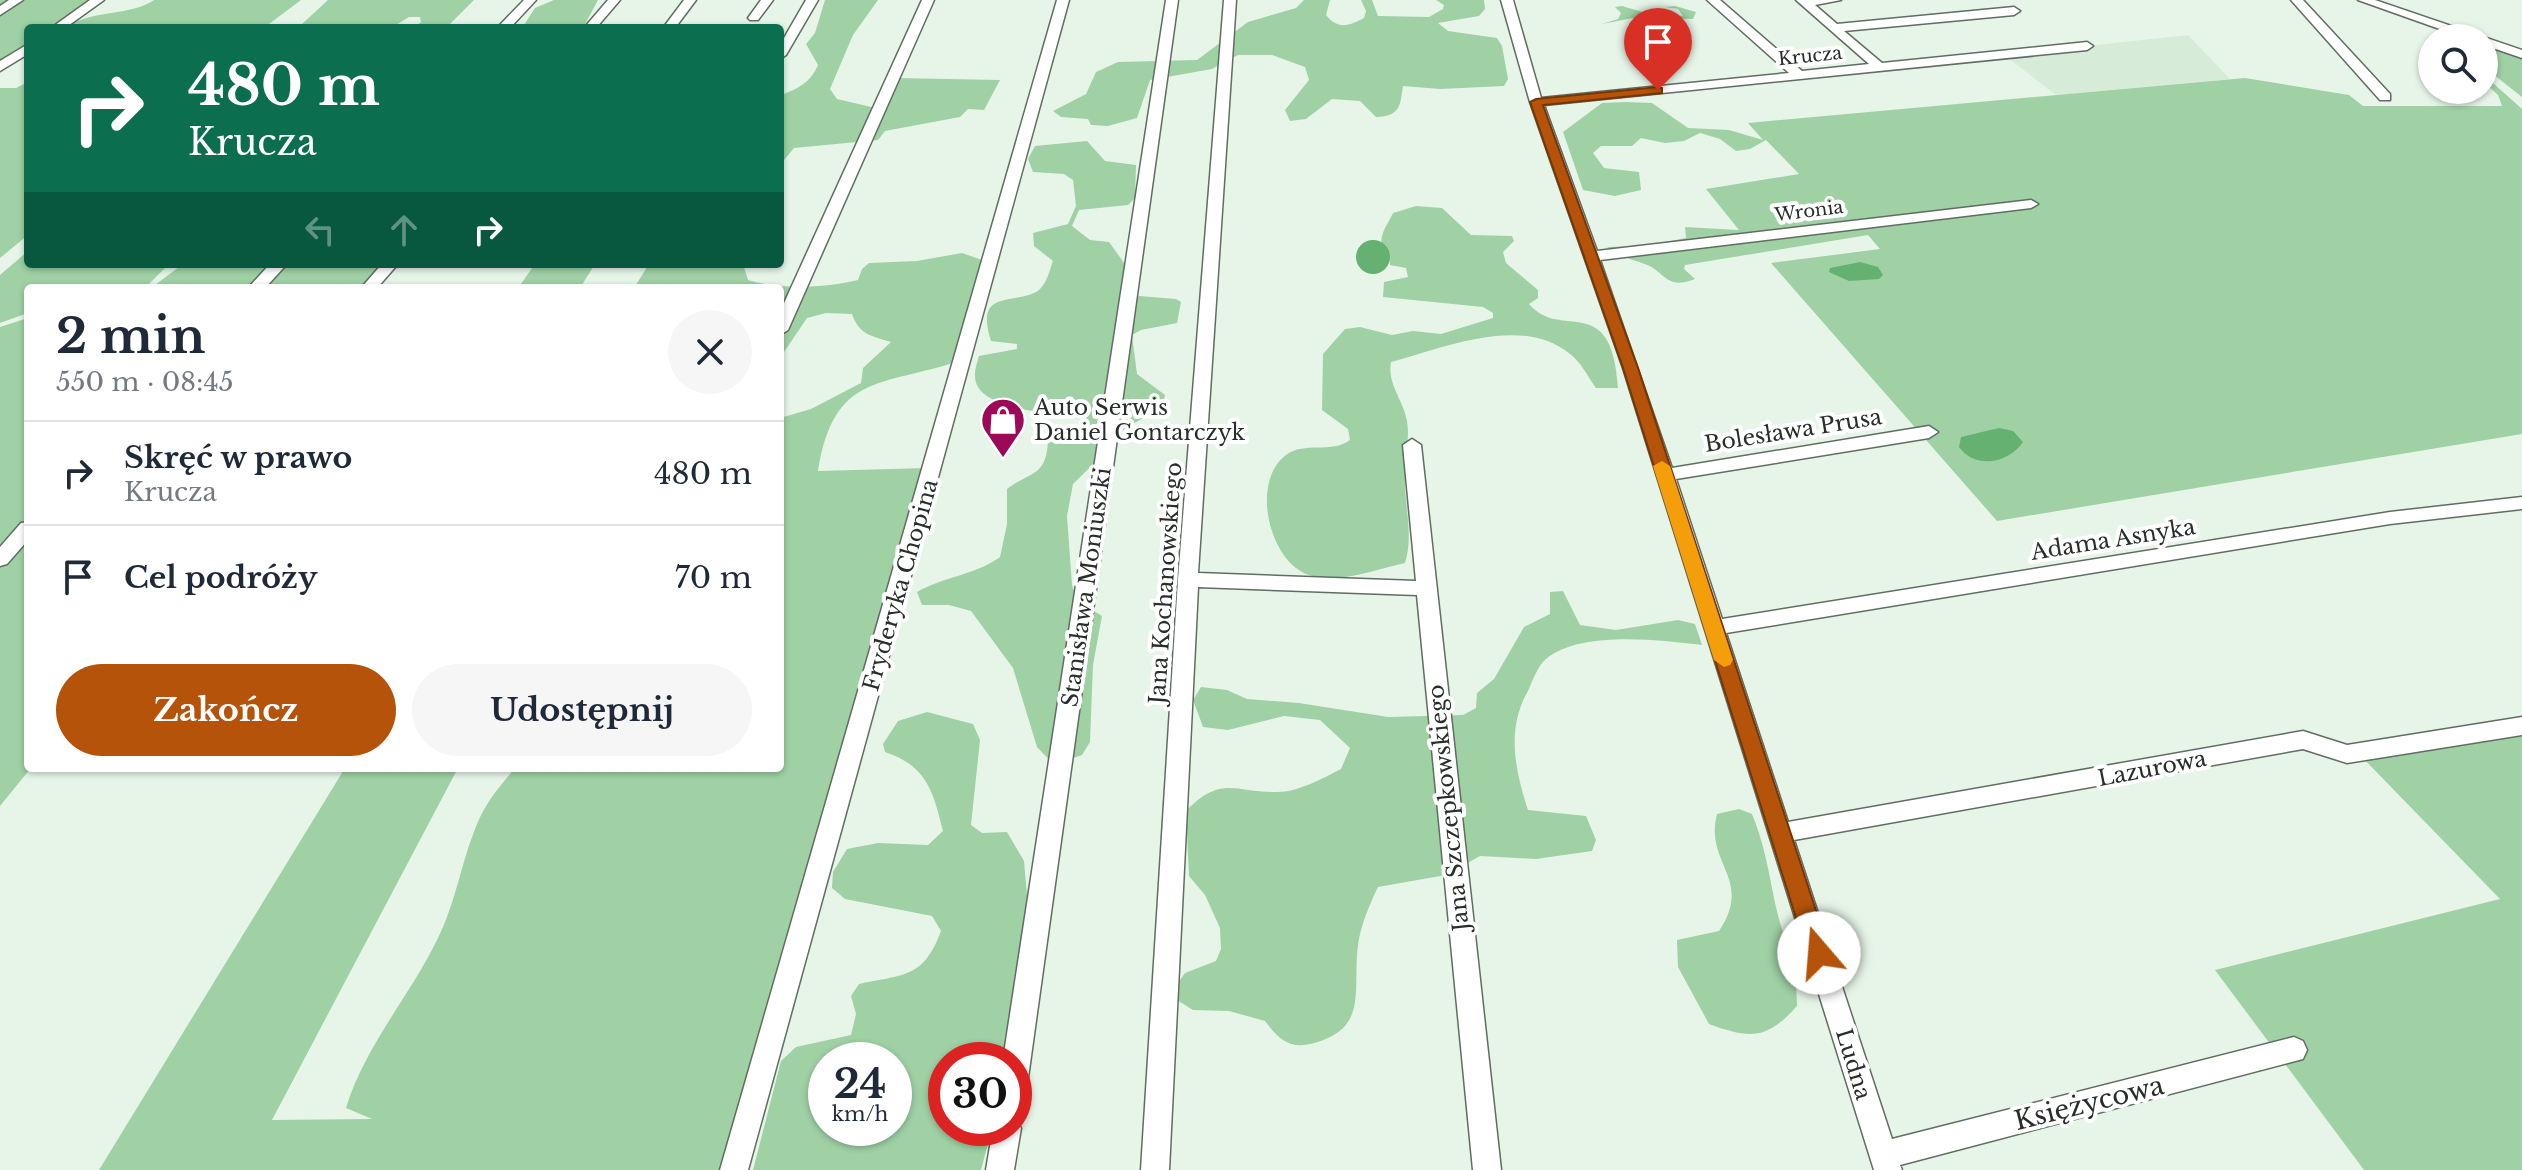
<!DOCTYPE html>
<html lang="pl">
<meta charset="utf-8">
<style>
body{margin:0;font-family:"Libre Baskerville",serif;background:#f6f6f7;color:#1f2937;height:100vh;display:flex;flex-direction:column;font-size:30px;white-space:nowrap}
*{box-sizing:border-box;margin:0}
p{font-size:26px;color:#747a83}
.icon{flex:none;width:44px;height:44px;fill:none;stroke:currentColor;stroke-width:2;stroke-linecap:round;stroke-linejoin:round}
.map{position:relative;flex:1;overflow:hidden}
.drawer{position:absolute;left:24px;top:284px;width:760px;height:488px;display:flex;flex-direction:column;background:#fff;border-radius:8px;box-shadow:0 2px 6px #0004}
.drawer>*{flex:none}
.top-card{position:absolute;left:24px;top:24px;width:760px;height:244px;border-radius:8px;box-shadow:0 2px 6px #0004;background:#0b6e4f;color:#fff;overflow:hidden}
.buttons{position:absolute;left:2418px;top:24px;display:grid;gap:16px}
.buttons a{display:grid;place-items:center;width:80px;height:80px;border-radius:50%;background:#fff;box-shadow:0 2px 6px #0004;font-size:40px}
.speed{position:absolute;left:808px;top:1042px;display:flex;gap:16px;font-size:40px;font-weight:700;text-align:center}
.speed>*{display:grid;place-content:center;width:104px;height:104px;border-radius:50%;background:#fff;box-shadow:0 2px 6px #0004;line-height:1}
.speed small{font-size:20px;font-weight:400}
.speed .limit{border:12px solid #d22;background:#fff;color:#111}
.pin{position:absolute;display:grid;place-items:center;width:68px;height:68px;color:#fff;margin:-82px -34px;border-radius:50% 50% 50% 0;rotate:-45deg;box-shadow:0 0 8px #0007}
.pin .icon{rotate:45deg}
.me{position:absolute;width:88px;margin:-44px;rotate:342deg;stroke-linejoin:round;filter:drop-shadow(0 0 6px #0008)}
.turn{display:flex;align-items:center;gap:28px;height:168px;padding:0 32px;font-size:36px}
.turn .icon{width:104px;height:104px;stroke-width:2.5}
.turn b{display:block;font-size:56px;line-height:68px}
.lanes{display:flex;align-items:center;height:76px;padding:0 32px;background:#0003;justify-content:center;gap:40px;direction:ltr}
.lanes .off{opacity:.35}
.round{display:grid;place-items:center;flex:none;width:84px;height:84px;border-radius:42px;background:#f6f6f7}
.headline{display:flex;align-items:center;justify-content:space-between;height:136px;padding:0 32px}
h1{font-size:48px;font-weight:700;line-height:60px}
.action{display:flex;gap:16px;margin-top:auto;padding:16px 32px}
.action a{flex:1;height:92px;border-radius:48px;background:#b45309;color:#fff;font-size:32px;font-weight:700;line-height:92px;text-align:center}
.action a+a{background:#f6f6f7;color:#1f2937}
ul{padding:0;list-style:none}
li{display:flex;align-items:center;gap:24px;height:104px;padding:0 32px;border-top:2px solid #e0e1e3}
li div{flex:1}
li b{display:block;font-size:30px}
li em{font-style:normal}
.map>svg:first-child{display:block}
</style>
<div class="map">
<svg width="2522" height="1170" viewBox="0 0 2522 1170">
<rect width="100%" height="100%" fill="#e7f5e8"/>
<path fill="#d6ebd8" d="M2188 35 2230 79 2056 95 2004 55Z"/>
<path fill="#9fd1a5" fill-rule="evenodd" d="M0 0H95L47 28H28V42L0 60Z
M154 0H301L269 24 240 28H63C94 9 131 16 154 0Z
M328 0H474L446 28H414L421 22 420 17H409L396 25 412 28 301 25Z
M554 0H598L583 28H522L535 8Z
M825 0H878L853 35 830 89 837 99 884 110 897 78 1000 80 984 110 968 109 960 117 885 131 878 140 794 148 780 165V95C797 90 811 82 818 65L806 44 815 33Z
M1304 0H1330L1326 15C1338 30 1349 26 1364 18L1366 11 1361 0H1372L1378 16 1429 17 1443 9 1444 5 1436 0H1484L1485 9 1479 16 1438 23 1448 31 1497 38 1502 46 1508 79 1504 86 1440 89 1403 86C1400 105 1401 116 1376 117L1360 101 1332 99 1306 119 1290 121 1285 110 1309 80 1305 67 1272 55H1238L1212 69 1150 80 1137 118 1108 126 1091 125 1088 119 1061 117 1053 111 1086 94 1096 72 1118 62 1197 60 1248 22 1296 8Z
M1622 6 1646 13 1683 16 1678 9 1665 7 1675 6 1696 12 1693 19 1638 17 1602 24 1618 19 1621 13 1615 7Z
M2484 45 2522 58V97L2484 67Z
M2484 75 2522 109V434L1997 521 1771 263 1880 249 1868 235 1685 265 1684 269 1695 279C1664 291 1666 270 1642 263 1628 258 1620 257 1607 247L1644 246 1686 238 1685 227 1739 230 1706 189 1799 174 1766 140 1750 149 1736 151 1720 139 1700 133 1684 141 1665 143 1641 138 1632 146H1601L1593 153 1604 168 1639 172 1641 190 1615 196 1583 190 1563 132 1602 103 1626 102 1652 103 1688 128 1729 130 1763 140 1748 123 2245 78 2349 95 2363 106H2502L2498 95 2484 82Z
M28 82V235L0 258V88H16Z
M1087 141 1105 161 1136 165 1135 198 1128 205 1079 210 1072 226 1090 240 1109 242 1127 267 1122 289 1139 296 1176 299 1181 302 1177 323 1141 330 1132 335 1137 374 1165 395 1162 408 1127 427 1120 438 1073 484 1067 516 1072 585 1077 600 1102 616 1093 665 1090 742 1082 755 1054 765 1037 747 1013 668 971 611 949 605H922L917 592C943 577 975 575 1000 557L1007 524V489C1031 471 1047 477 1048 439L1065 435 1082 437 1089 431 1087 420C1063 415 990 410 978 387 972 377 976 366 979 356L1017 349V344L991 341C975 291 1009 304 1034 293 1046 288 1049 272 1053 261L1034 246 1033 233 1068 224 1076 206 1073 180 1064 174 1033 172 1028 159 1035 146Z
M1416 206 1442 208 1471 235 1512 236 1514 241 1503 252 1506 263 1538 290V298L1529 304C1561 342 1612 289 1618 388H1596C1588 377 1581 362 1570 354 1521 314 1444 348 1391 362 1387 384 1403 399 1407 421 1410 439 1405 457 1405 476 1404 505 1414 535 1405 563 1377 569 1338 585 1309 575 1269 562 1250 482 1286 455 1304 441 1332 454 1350 440L1348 429 1322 410 1323 354 1345 329 1360 327 1392 335 1413 331 1441 334 1493 318V313L1483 307 1383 297 1384 282 1408 277 1406 268 1390 265C1390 255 1384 255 1382 246 1379 234 1388 224 1393 213Z
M28 251V264H169L145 288H28V313L0 323V275Z
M962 253 985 261 959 361C880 387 834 373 818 471L927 468 722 1170H99L345 768H458L272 1120 372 1119 346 1108C364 1048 409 997 437 940 456 903 461 862 477 824 486 802 500 786 515 768H780V418L811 409 861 383 863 368 891 342C872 336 859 335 852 314L826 313 807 318 780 358V288H634L649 264H743L748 280C780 290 825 288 858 280L862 269 869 263 917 261Z
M183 264H383L363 288H151Z
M535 264H595L580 288H518Z
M28 318V768H31L0 806V327Z
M1563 591 1580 625 1616 630 1678 620 1695 624 1702 645C1661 640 1580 630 1546 659 1538 665 1532 682 1528 691 1506 729 1515 770 1528 810L1586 816 1596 840 1592 851 1536 859 1480 856 1446 875 1378 887C1369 906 1361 924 1358 945 1352 991 1370 1030 1310 1044 1288 1049 1277 1037 1265 1021L1229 1011 1193 1010 1177 1000 1175 987 1185 973 1216 961 1221 949 1220 928 1205 895 1189 876 1186 811C1222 774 1235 793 1277 792 1299 792 1323 778 1341 769L1350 748 1320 720 1284 716 1228 730 1203 727 1193 700 1201 687 1227 690 1247 699 1299 703 1388 717 1463 715 1476 708 1477 693 1494 679 1524 627 1550 614V592Z
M927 712 973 724 980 740 971 825 982 833 1007 832 1024 861 1027 895 1026 961 1006 1060H946V1128H992L981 1170H753L781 1061 796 1047 851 1035 856 1014 851 996 859 984C904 974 923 979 941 931L932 916 845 899 832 888 833 872 847 849 878 843 928 845 943 831C933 791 927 766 885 752L883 744 898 721ZM826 1060H894V1128H826Z
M2522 726V1170H2364L2215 970 2500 899 2357 752Z
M1739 809 1752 814C1764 843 1768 868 1774 898 1782 939 1797 961 1797 1006 1767 1040 1750 1039 1709 1024L1678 967 1677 940 1719 931C1754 878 1704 865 1717 814Z"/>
<path fill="#65b171" d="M1356 257a17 17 0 1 1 34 0a17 17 0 1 1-34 0Z
M1860 262 1878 267 1883 275 1879 279 1849 281 1829 272 1830 268Z
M1999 428 2013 431 2023 442C2009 463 1976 470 1959 447L1961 437Z"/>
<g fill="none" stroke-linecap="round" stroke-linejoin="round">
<g stroke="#606d61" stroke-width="3">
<path id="street" d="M9 0H23L0 15V6Z
M90 0H104L65 28H51Z
M524 0H536L510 28H497Z
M608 0H620L596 28H584Z
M684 0H696L675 28H663Z
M761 0H773L758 20H750L748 18Z
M806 0H818L786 55 780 59V45Z
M922 0H934L788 330 780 335V312Z
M1057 0H1069L748 1170H720Z
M1166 0H1178L1028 1078 1024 1087 1014 1091V1060H1003Z
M1224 0H1236L1198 573 1416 581 1403 445 1412 439 1421 445 1501 1170H1473L1417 595 1198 587 1169 1170H1141L1178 580Z
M1501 0H1513L1541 98 1789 73 1707 0H1720L1802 71 1869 64 1796 0H1841L1815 5 1837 24 2014 7 2020 11 2014 15 1844 31 1882 63 2087 42 2093 46 2087 50 1544 105 1597 251 2031 200 2038 204 2031 208 1600 260 1672 468 1929 426 1938 432 1929 438 1676 479 1722 619 2390 512 2522 497V509L2390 524 1726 633 1788 822 2303 731 2347 745 2522 717V735L2347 763 2303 749 1794 840 1892 1139 2294 1037 2303 1041 2307 1050 2303 1059 1900 1165 1902 1170H1874L1623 368 1530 102Z
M2291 0H2303L2390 94V100H2380Z
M2358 0H2375L2522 50V58L2484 45V38H2465Z
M28 44V54L0 71V61Z
M270 264H287L265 288H248Z
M382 264H398L377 288H361Z
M28 522V540L7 564 0 566V547L21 523Z
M1014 1117 1021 1128 1014 1170H986L993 1128H1014Z"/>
</g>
<use href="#street" fill="#fff" fill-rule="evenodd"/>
</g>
<path fill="#b45309" stroke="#753606" stroke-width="2" d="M1658 87 1662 88V93L1543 105 1638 368 1830 953 1827 960 1819 963 1811 960 1807 953 1623 368 1530 102 1536 99Z"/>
<path fill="#f59e0b" d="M1662 461 1670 466 1733 660 1730 665 1724 667 1714 660 1653 466Z"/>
<defs>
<g id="shop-pin" transform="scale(2.3)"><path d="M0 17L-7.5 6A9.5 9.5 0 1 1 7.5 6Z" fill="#9b0958" stroke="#fff"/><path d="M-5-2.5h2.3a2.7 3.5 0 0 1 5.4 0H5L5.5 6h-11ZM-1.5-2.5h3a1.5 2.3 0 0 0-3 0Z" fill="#fff"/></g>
</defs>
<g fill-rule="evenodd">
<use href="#shop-pin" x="1003" y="420"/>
</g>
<g text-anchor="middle" stroke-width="8" stroke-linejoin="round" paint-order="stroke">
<g font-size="18" fill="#282e29" stroke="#fff">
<text transform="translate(1810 56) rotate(-6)" y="6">Krucza</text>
<text transform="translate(1809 211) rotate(-7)" y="6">Wronia</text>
</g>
<g font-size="22" fill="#282e29" stroke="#fff" text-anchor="start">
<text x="1034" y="415">Auto Serwis<tspan x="1034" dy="25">Daniel Gontarczyk</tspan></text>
</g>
<g font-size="22" fill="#282e29" stroke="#fff">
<text transform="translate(1793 430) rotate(-9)" y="8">Bolesława Prusa</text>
<text transform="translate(2113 539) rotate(-9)" y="8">Adama Asnyka</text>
<text transform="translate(1165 583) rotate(-86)" y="8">Jana Kochanowskiego</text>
<text transform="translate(900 585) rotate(-74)" y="8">Fryderyka Chopina</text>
<text transform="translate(1086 587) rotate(-82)" y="8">Stanisława Moniuszki</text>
<text transform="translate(2152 768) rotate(-11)" y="8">Lazurowa</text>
<text transform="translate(1448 808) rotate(-96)" y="8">Jana Szczepkowskiego</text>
<text transform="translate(1854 1064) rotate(73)" y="8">Ludna</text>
</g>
<g font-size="26" fill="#282e29" stroke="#fff">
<text transform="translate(2089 1103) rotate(-14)" y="9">Księżycowa</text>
</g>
</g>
</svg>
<div class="buttons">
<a><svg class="icon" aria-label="search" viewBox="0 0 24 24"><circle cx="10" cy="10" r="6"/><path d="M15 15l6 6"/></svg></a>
</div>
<div class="speed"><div>24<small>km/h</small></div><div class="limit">30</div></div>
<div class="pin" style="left:1658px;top:90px;background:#d93025"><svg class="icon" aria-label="arrive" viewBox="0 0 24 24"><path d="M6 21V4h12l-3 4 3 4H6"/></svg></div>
<svg class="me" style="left:1819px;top:953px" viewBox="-20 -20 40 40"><circle r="19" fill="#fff"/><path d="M0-13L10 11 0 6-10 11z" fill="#b45309"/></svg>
<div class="top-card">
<div class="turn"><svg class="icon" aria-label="right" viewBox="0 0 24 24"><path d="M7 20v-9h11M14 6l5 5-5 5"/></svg><div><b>480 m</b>Krucza</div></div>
<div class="lanes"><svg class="icon off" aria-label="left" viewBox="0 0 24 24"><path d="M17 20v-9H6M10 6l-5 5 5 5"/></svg><svg class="icon off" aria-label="ahead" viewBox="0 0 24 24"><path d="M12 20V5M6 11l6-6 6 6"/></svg><svg class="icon" aria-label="right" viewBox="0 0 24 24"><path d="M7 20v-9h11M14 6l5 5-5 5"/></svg></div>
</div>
<section class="drawer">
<div class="headline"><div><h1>2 min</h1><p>550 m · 08:45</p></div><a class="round"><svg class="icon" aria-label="close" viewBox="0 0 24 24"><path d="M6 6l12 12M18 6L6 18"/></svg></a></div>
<ul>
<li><svg class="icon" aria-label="right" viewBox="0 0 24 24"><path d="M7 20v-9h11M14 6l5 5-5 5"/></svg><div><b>Skręć w prawo</b><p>Krucza</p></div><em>480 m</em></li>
<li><svg class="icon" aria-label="arrive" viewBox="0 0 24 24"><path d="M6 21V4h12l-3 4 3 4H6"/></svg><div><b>Cel podróży</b></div><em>70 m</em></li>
</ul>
<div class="action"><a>Zakończ</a><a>Udostępnij</a></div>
</section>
</div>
